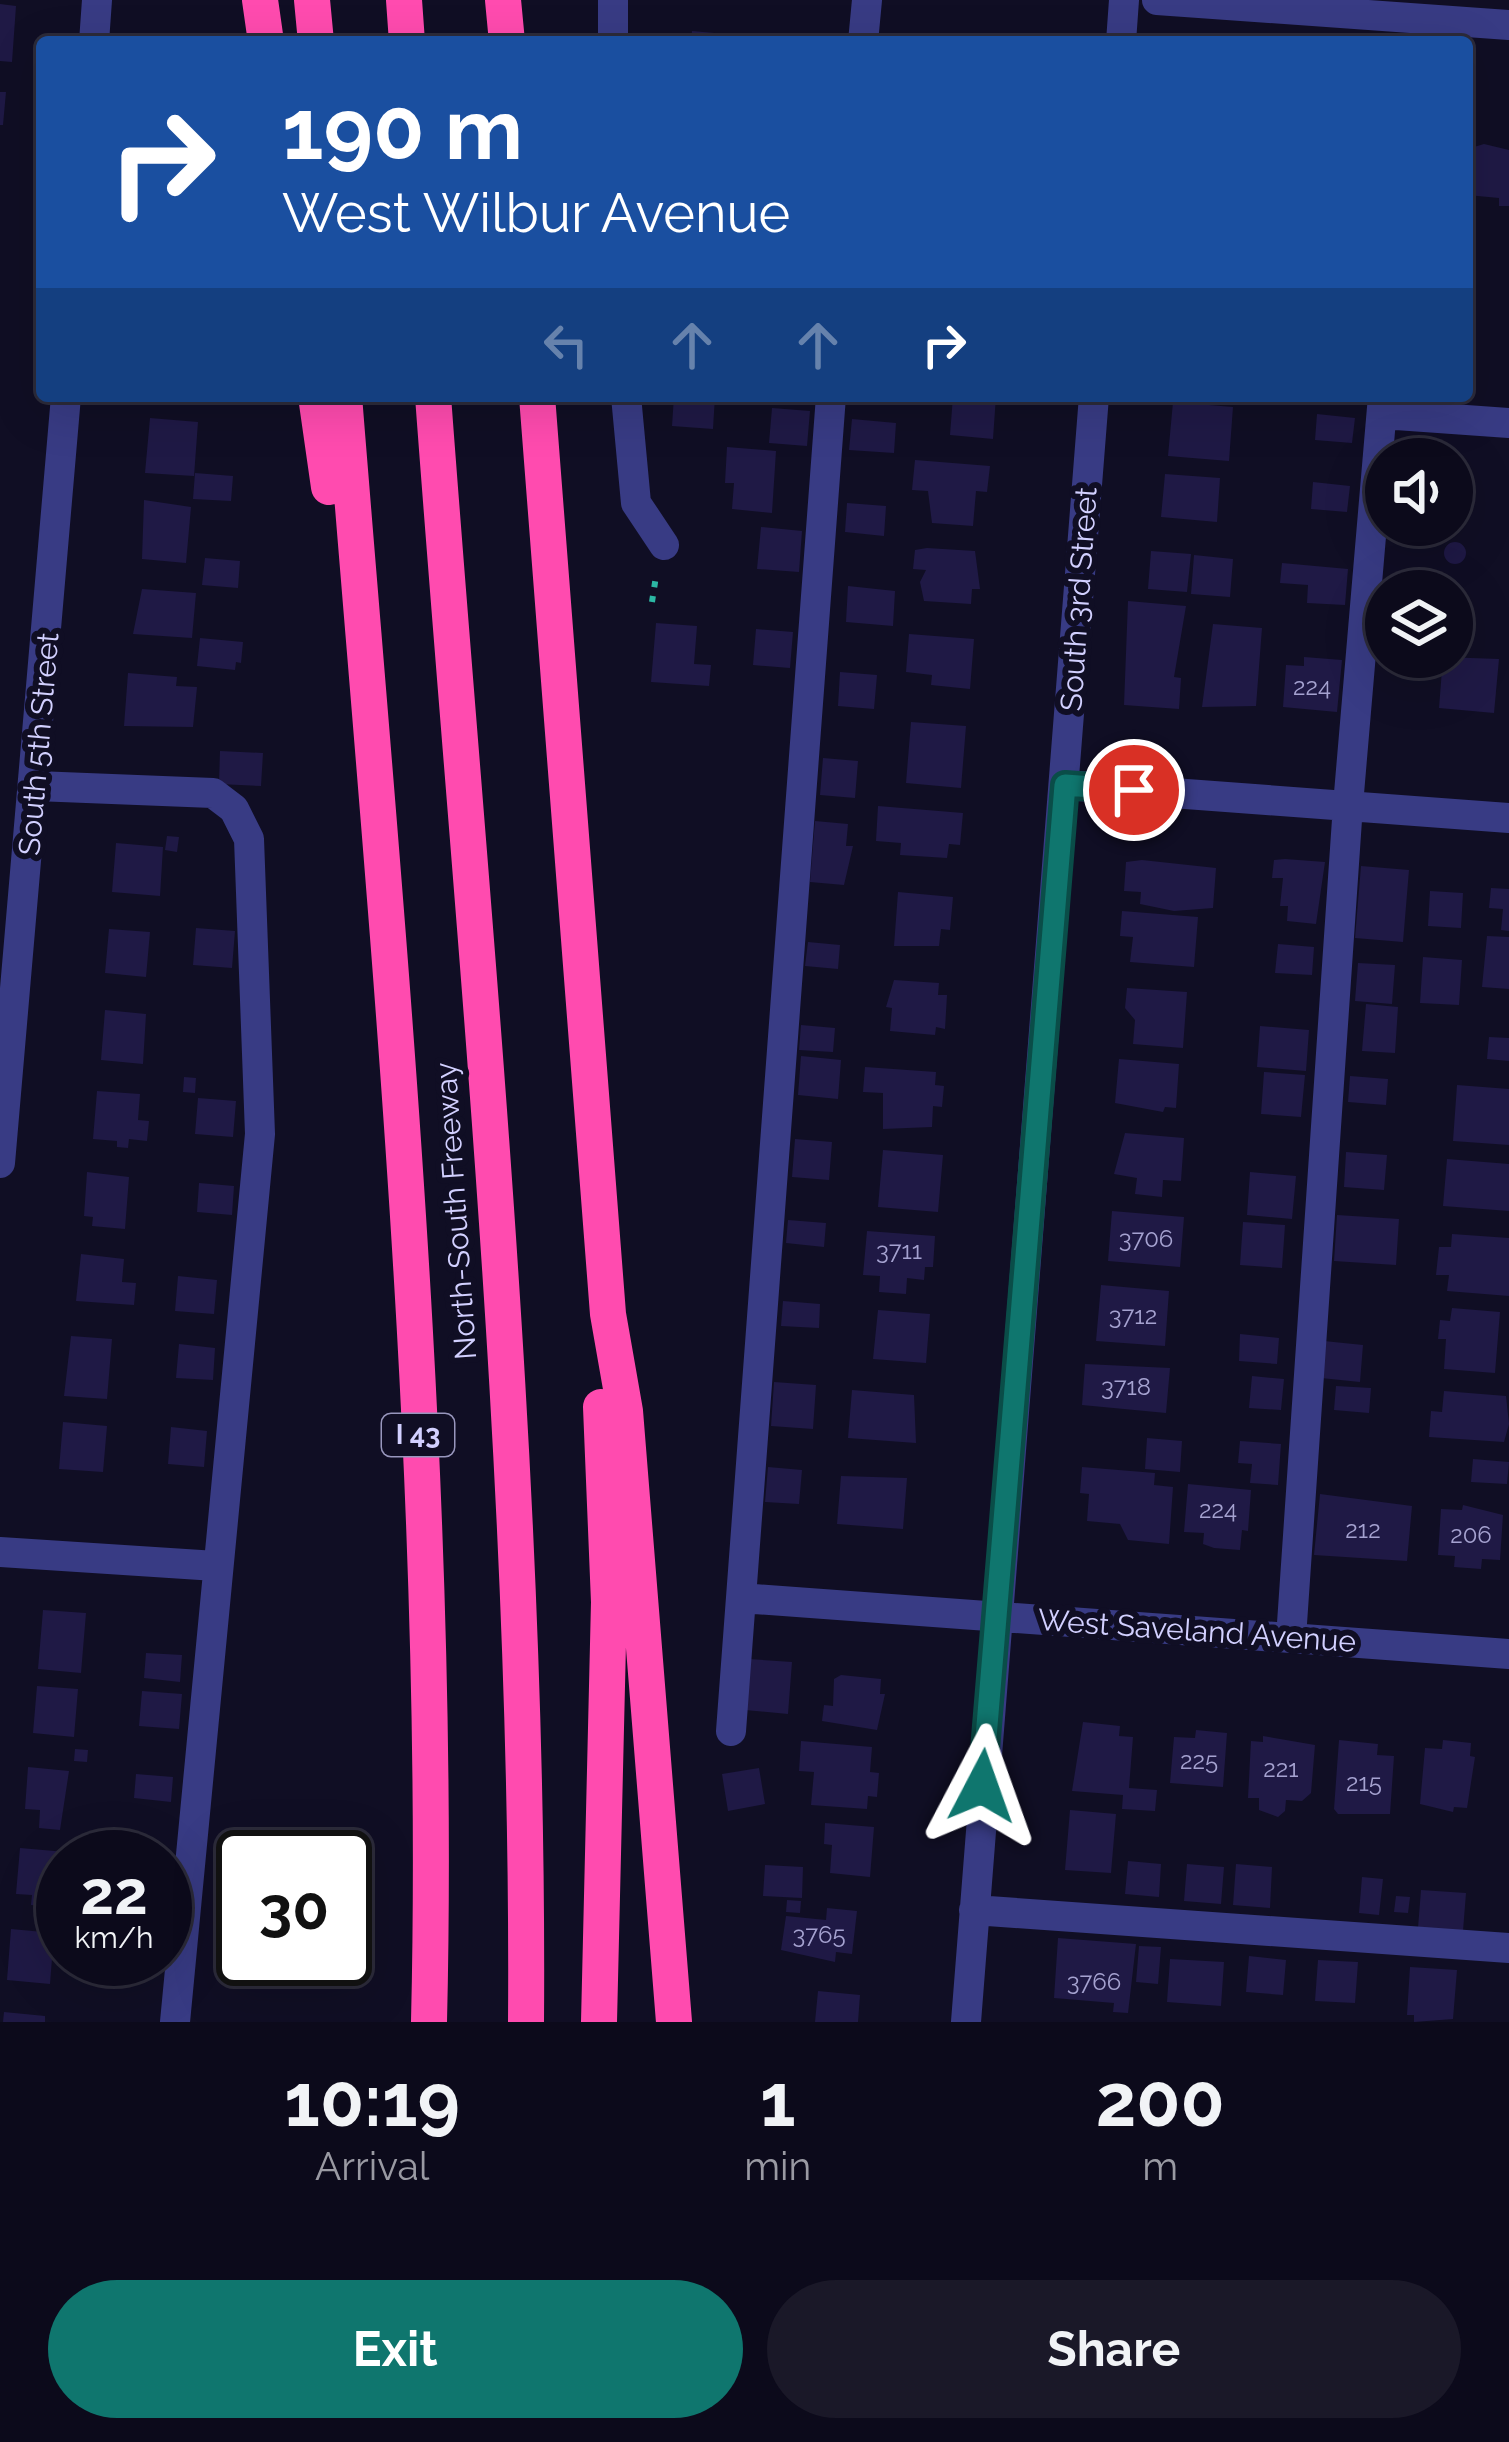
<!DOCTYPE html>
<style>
body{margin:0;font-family:Raleway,sans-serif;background:#1a1828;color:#f1f3f6;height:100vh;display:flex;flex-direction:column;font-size:45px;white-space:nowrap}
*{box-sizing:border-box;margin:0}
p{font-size:39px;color:#9a9aa3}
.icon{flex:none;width:66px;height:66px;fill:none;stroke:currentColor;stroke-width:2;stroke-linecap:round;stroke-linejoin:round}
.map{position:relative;height:2022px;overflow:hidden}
.details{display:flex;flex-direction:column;background:#0c0a1b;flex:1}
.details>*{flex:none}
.hud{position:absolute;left:36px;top:36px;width:1437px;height:366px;border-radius:12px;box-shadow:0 12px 48px #0002,0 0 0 3px #2c2b3a;background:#1a4fa0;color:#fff;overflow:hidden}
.buttons{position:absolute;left:1365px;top:438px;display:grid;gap:24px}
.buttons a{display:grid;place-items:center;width:108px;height:108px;border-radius:50%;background:#0c0a1b;box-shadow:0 12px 48px #0002,0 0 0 3px #2c2b3a;font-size:60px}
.speed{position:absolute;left:36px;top:1830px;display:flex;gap:24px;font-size:60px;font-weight:700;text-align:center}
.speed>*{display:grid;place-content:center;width:156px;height:156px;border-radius:50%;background:#0c0a1b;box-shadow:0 12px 48px #0002,0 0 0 3px #2c2b3a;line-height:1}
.speed small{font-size:30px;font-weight:400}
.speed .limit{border:6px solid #111;border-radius:18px;background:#fff;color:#111}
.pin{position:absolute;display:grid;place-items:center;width:102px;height:102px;color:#fff;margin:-51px;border:6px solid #fff;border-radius:50%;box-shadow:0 3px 12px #0007}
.me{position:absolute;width:132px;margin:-66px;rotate:4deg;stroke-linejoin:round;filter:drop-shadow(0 0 9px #0008)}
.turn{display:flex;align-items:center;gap:42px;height:252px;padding:0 48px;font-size:54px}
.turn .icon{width:156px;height:156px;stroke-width:2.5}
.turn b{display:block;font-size:84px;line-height:102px}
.lanes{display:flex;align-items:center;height:114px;padding:0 48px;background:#0003;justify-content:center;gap:60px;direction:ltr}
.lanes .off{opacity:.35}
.eta{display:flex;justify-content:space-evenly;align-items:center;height:204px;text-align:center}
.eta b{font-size:72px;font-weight:700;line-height:84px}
.primary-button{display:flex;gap:24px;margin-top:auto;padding:24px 48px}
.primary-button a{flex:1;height:138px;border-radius:72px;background:#0f766e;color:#fff;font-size:48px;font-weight:700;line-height:138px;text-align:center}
.primary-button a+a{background:#1a1828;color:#f1f3f6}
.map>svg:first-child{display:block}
</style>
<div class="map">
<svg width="1509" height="2022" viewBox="0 0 1509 2022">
<rect width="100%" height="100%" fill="#100e24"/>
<path fill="#1f1945" d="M0 4 16 6 12 62 0 61Z
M692 31 737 35 736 42H691Z
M0 92H6L3 125H0Z
M1484 144 1509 150V206H1499V198L1467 195V149Z
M674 396H715L713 429 672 426Z
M953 396H996L993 439 950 435Z
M1173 402 1233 407 1229 461 1168 456Z
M772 408 810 411 807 446 769 443Z
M1317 414 1355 418 1352 443 1315 440Z
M150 418 198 422 194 476 145 473Z
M852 419 896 423 894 453 849 450Z
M727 447 776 451 772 513 732 509 734 483H725Z
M915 460 990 466 987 492 976 491 973 526 932 523 928 491 912 490Z
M195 473 233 476 231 501 193 499Z
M1165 474 1220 478 1217 522 1161 517Z
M1313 482 1350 486 1347 512 1311 509Z
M144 500 191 507 186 563 142 559Z
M847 503 886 506 884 536 845 532Z
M761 527 802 531 799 572 757 569Z
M1444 553a11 11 0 1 1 22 0a11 11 0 1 1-22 0Z
M927 548 975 551 980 589H972L971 604 924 601 920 582 926 570 913 569 915 550Z
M1151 551 1191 554 1187 592 1148 589Z
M1194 555 1233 559 1230 597 1191 594Z
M205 558 240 561 238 588 202 585Z
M1282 563 1348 569 1345 605 1307 603 1308 585 1280 583Z
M1389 576 1431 579 1430 591H1387Z
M848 586 895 591 893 626 846 622Z
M142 589 196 593 192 638 133 634Z
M1128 601 1186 606 1174 677 1181 678 1179 709 1124 705Z
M656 623 697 626 694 664 711 665 709 686 651 682Z
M1213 624 1262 628 1256 706 1202 707Z
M756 629 793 632 790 668 753 665Z
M909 634 974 639 970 689 931 685 932 675 906 672Z
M200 638 243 642 241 663 236 662 235 670 197 666Z
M1304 657 1342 660 1337 712 1283 707 1286 665 1304 666Z
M1443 657 1499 659 1494 713 1439 708Z
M840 672 877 675 874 709 838 706Z
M128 673 177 677 176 686 197 687 193 727 124 726Z
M911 722 966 726 961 788 906 783Z
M220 751 263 753 261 786 219 784Z
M823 758 858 761 855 798 820 795Z
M878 806 963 813 960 845 949 844 947 858 900 855 901 843 876 841Z
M815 821 848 824 846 846H853L844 885 810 882Z
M167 836 179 837 177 852 165 850Z
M116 843 163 847 160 896 112 892Z
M1285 859 1325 862 1316 924 1287 921 1288 906H1280L1283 878H1272L1274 860Z
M1142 860 1216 868 1213 908 1174 911 1140 904 1141 892 1124 891 1126 862Z
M1361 866 1409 870 1403 942 1355 938Z
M1491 888 1509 889V931L1501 930 1503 909 1489 908Z
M1430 891 1463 893 1461 928 1428 926Z
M898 892 953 897 950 930 941 929 939 946H894Z
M1122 911 1198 917 1194 967 1130 962 1133 937 1120 936Z
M196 928 235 931 232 968 193 965Z
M109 929 150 932 146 977 105 973Z
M1487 936 1509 937V989L1482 987Z
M808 942 840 945 838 969 805 966Z
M1278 944 1314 947 1312 975 1275 973Z
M1423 957 1462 960 1459 1005 1420 1003Z
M1358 963 1395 965 1392 1004 1355 1001Z
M894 980 939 983 938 995H947L945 1029 936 1027 935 1035 890 1031 892 1008 886 1007Z
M1127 988 1187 992 1183 1048 1133 1044 1135 1020 1125 1008Z
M1366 1004 1398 1007 1395 1053 1362 1051Z
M105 1010 146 1014 143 1064 101 1060Z
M801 1025 835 1028 833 1052 799 1050Z
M1260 1026 1309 1030 1306 1071 1257 1067Z
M1489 1037 1509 1038V1061L1487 1059Z
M801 1056 841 1060 838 1099 798 1095Z
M1119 1059 1179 1064 1176 1108 1165 1107 1163 1112 1115 1103Z
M865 1067 936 1072 935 1085 944 1086 942 1107 933 1106 932 1127 883 1129V1093L863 1092Z
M1264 1072 1305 1075 1301 1117 1261 1114Z
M1350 1076 1388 1079 1386 1105 1348 1102Z
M184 1077 196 1078 195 1093 183 1092Z
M1457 1085 1509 1089V1145L1453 1141Z
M97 1091 140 1094 138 1120 149 1121 147 1141 129 1139 128 1148 117 1147V1141L93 1139Z
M198 1098 236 1101 233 1137 195 1134Z
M1125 1133 1184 1138 1181 1181 1163 1180 1162 1197 1135 1194 1137 1178 1114 1174Z
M795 1139 832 1142 829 1180 792 1177Z
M883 1150 943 1155 938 1212 878 1207Z
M1346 1152 1387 1155 1384 1190 1344 1187Z
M1447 1159 1509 1164V1211L1443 1206Z
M87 1172 129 1177 125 1229 92 1226 93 1217 84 1216Z
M1250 1172 1296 1176 1292 1219 1247 1215Z
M199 1183 234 1186 232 1215 197 1212Z
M1112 1211 1184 1217 1180 1267 1108 1261Z
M1337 1215 1399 1219 1396 1265 1334 1261Z
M788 1220 826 1223 824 1247 786 1243Z
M1243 1222 1285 1225 1282 1268 1240 1265Z
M867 1231 935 1236 933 1267H925L924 1280 907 1278 906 1294 879 1292 880 1276 863 1275Z
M1452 1234 1509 1238V1296L1447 1291 1449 1275H1436L1439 1247H1451Z
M81 1254 124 1259 122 1282 136 1283 134 1305 76 1301Z
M178 1276 217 1280 214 1314 175 1311Z
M1101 1285 1169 1291 1165 1346 1096 1341Z
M783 1301 820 1304 819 1328 781 1326Z
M1452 1308 1500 1312 1495 1373 1444 1369 1446 1339H1438L1440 1320 1450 1321Z
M878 1310 930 1314 926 1363 873 1359Z
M1240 1334 1279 1338 1277 1364 1239 1361Z
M71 1336 112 1339 107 1399 64 1396Z
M1324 1341 1363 1345 1360 1382 1321 1378Z
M179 1344 215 1348 213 1380 176 1378Z
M1085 1364 1170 1368 1166 1413 1082 1405Z
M1252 1376 1284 1379 1281 1410 1249 1408Z
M774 1382 816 1385 813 1429 771 1426Z
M1336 1386 1371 1388 1369 1413 1334 1410Z
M852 1390 914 1395 916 1443 848 1438Z
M1444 1391 1506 1396 1509 1424 1504 1442 1429 1437 1431 1411 1442 1412Z
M63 1422 107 1426 103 1472 59 1469Z
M171 1427 207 1431 204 1467 168 1464Z
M1147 1438 1182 1441 1180 1472 1145 1469Z
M1240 1441 1281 1444 1278 1485 1250 1483 1252 1464 1238 1463Z
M1473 1459 1509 1462 1507 1484 1471 1482Z
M768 1467 802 1470 799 1504 765 1502Z
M1082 1467 1155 1473 1154 1485 1173 1487 1169 1544 1128 1540 1120 1524 1087 1521 1089 1494 1080 1493Z
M841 1476 907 1478 903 1529 837 1524Z
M1188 1484 1251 1490 1248 1531 1242 1530 1240 1550 1214 1548 1203 1544 1204 1533 1184 1532Z
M1320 1494 1412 1506 1407 1561 1314 1555Z
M1463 1505 1503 1515 1500 1560 1482 1559 1481 1569 1454 1567 1455 1556 1438 1555 1441 1509 1462 1510Z
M43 1610 86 1613 81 1673 38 1669Z
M146 1653 182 1655 180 1682 144 1678Z
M749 1659 792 1662 788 1714 745 1710Z
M841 1675 881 1679 880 1694H885L877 1730 822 1721 824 1705 833 1706 834 1679Z
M37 1686 78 1689 74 1737 33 1733Z
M142 1691 182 1694 179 1729 139 1726Z
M1083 1722 1120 1726 1119 1736 1133 1737 1129 1788 1157 1790 1155 1811 1122 1809 1123 1795 1072 1791Z
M1196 1730 1227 1733 1223 1787 1170 1783 1174 1737 1195 1738Z
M1263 1736 1315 1745 1311 1793 1302 1801 1286 1800 1285 1811 1278 1817 1259 1810V1798H1248L1251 1741 1263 1742Z
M1339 1740 1378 1744 1377 1755 1394 1756 1390 1814H1338L1334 1809Z
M1443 1740 1471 1743 1470 1756 1475 1757 1467 1808 1454 1807 1453 1812 1420 1804 1425 1748 1442 1749Z
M801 1741 872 1747 870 1772 879 1773 877 1797 868 1796 867 1809 811 1805 814 1772 799 1771Z
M75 1749 88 1750 87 1762 74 1761Z
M28 1767 69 1771 60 1830 39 1828 40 1810 25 1809Z
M759 1768 765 1804 728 1811 722 1774Z
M136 1774 173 1777 171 1802 134 1798Z
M1070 1810 1116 1814 1111 1873 1065 1870Z
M825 1823 874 1827 870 1877 830 1873 832 1845 824 1844Z
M20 1848 66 1852 62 1899 52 1898V1907L31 1905 32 1895 16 1894Z
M1128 1861 1161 1864 1159 1897 1125 1894Z
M1187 1864 1224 1867 1221 1904 1184 1901Z
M1236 1864 1272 1867 1270 1908 1233 1905Z
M765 1865 803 1867 802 1898 763 1896Z
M1362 1877 1383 1879 1379 1915 1359 1913Z
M1421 1890 1466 1893 1463 1931 1418 1928Z
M1396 1896 1410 1897 1408 1913 1394 1912Z
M787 1900 801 1901 800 1913 786 1912Z
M827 1908 857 1911 852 1954 836 1952 835 1962 781 1950 786 1916 826 1920Z
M11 1929 54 1933 50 1984 7 1980Z
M1058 1938 1136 1944 1128 2013 1113 2012 1114 2003 1054 1998Z
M1139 1946 1161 1947 1158 1984 1136 1982Z
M1249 1956 1286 1960 1283 1995 1246 1992Z
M117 1959H154L153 1979 115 1976Z
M1170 1959 1224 1962 1221 2006 1167 2002Z
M1318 1960 1358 1962 1355 2003 1315 2001Z
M1410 1967 1457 1970 1453 2019 1414 2022V2015H1407Z
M818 1991 860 1995 858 2022H815Z
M4 2012 45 2016V2022H3Z"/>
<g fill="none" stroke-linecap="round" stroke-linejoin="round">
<path stroke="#2cb7a4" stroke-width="6" stroke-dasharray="6 9" stroke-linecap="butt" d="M652 602 656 576"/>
<path stroke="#383b84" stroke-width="30" d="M1157 0 1509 25
M94 42 97 0
M613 42V0
M863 42 867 0
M1121 42 1124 0
M626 396 636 503 664 545
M1382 414 1509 423
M1065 785 1509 818
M36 786 213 793 234 809 249 839 260 1134 175 2022
M0 1163 66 396
M0 1552 216 1566
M741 1598 1509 1654
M1291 1638 1348 805 1383 396
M731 1731 831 396
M974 1910 1509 1948
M966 2022 1094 396"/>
<path stroke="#ff4baf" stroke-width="36" d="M260 0 266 42
M312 0 316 42
M404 0 407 42
M503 0 507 42
M316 396 329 487
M344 396C387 936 442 1480 429 2022
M433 396C473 937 530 1479 526 2022
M537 396 608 1314 625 1411 674 2022
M599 2022 609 1602 601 1407"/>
</g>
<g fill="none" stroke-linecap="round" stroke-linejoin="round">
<g stroke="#0a4d48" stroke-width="30">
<path id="route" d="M982 1786 1065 785 1134 790"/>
</g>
<use href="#route" stroke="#0f766e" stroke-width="21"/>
</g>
<g text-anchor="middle" stroke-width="12" stroke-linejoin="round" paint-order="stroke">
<g font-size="24" fill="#a5a2d0">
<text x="1312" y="695">224</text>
<text x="1146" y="1247">3706</text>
<text x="899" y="1259">3711</text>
<text x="1133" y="1324">3712</text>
<text x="1126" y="1395">3718</text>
<text x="1218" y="1518">224</text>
<text x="1363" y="1538">212</text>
<text x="1471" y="1543">206</text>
<text x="1199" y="1769">225</text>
<text x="1281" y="1777">221</text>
<text x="1364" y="1791">215</text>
<text x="819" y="1943">3765</text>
<text x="1094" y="1990">3766</text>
</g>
<rect fill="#100e24" stroke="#9896bd" stroke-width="3" x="382" y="1414" width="72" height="42" rx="9"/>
<g font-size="27" font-weight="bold" fill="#d2d0ff">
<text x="418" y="1444">I 43</text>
</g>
<g font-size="30" fill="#d2d0ff" stroke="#100e24">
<text transform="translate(1079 599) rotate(-86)" y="10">South 3rd Street</text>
<text transform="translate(39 744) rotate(-85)" y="10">South 5th Street</text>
<text transform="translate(456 1211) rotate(-94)" y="10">North-South Freeway</text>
<text transform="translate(1197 1631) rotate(4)" y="10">West Saveland Avenue</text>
</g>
</g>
</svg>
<div class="buttons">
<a><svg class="icon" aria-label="sound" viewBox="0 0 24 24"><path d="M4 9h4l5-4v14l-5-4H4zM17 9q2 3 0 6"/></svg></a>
<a><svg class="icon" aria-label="layers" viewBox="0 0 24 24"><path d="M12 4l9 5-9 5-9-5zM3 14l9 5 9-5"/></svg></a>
</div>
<div class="speed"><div>22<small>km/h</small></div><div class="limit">30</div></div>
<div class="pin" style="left:1134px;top:790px;background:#d93025"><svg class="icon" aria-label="arrive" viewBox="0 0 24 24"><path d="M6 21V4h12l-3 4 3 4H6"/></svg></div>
<svg class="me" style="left:982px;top:1786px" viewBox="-20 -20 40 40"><path d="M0-17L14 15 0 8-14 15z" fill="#0f766e" stroke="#fff" stroke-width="4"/></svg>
<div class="hud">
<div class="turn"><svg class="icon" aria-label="right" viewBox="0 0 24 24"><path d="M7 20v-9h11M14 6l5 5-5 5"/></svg><div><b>190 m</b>West Wilbur Avenue</div></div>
<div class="lanes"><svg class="icon off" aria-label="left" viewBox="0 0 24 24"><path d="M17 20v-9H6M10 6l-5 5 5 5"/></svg><svg class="icon off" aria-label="ahead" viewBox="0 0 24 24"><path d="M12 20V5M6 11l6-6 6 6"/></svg><svg class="icon off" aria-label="ahead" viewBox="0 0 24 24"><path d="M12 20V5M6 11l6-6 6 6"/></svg><svg class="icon" aria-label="right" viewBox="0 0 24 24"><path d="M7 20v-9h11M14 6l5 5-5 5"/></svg></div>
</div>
</div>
<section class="details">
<div class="eta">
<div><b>10:19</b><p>Arrival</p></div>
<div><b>1</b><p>min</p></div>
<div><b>200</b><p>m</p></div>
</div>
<div class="primary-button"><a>Exit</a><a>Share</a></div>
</section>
